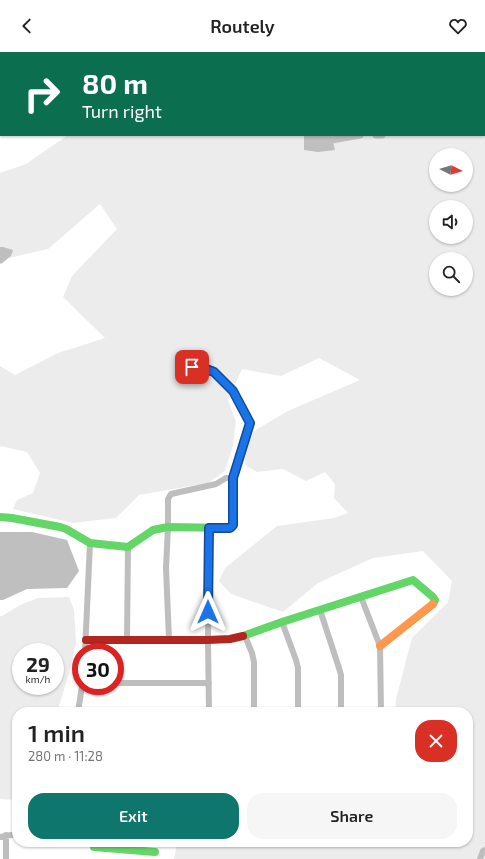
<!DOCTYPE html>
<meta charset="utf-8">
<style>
body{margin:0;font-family:"Exo 2",sans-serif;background:#f6f6f6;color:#222;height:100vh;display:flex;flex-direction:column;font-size:15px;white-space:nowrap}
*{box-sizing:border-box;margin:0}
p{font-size:13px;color:#767676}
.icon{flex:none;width:22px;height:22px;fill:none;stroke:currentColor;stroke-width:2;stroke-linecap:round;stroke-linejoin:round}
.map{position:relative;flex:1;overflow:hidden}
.panel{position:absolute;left:12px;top:655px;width:461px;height:140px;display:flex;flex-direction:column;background:#fff;border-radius:16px;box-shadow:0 1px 3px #0004}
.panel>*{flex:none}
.hud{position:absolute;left:0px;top:0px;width:485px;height:84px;box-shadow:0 1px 3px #0004;background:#0b6e4f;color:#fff;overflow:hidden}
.needle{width:26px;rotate:95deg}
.buttons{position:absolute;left:429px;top:96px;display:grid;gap:8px}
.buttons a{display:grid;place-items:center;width:44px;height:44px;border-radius:50%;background:#fff;box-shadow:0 1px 3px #0004;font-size:20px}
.speed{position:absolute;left:12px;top:591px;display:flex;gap:8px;font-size:20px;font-weight:700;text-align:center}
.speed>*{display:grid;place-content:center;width:52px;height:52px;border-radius:50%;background:#fff;box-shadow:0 1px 3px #0004;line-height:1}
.speed small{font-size:10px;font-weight:400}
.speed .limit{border:6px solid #d22;background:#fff;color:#111}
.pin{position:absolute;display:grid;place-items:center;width:34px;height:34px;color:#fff;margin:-17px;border-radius:8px;box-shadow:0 2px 6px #0006}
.me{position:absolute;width:44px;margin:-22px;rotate:0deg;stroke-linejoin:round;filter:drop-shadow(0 0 3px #0008)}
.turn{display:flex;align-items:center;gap:14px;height:84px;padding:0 16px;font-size:18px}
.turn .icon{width:52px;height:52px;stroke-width:2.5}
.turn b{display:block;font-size:28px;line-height:34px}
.round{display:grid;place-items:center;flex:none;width:42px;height:42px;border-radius:16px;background:#f6f6f6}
.head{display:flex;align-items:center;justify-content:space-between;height:68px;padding:0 16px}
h1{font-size:24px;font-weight:600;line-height:30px}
.primary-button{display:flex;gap:8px;margin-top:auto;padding:8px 16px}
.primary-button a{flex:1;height:46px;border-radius:16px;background:#0f766e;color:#fff;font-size:16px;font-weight:600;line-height:46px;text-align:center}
.primary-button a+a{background:#f6f6f6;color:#222}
header{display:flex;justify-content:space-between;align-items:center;height:52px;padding:0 16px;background:#fff;font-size:18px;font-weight:600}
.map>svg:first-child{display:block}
</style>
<header><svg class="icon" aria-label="back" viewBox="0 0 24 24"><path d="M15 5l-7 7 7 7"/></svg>Routely<svg class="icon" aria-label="heart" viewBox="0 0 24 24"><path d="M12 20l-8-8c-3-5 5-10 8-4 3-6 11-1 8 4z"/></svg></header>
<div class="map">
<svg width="485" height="807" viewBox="0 0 485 807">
<rect width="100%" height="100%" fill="#fff"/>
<path fill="#ececec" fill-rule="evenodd" d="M139 0H485V807H174L177 792 175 790H468V660H395L396 647 412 586 448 550 452 529 423 499 373 506 318 531 283 560 231 542 219 529 225 516 277 474 334 466 348 461 334 446 335 432 325 420 306 429 283 417 257 420 245 413 246 396 254 379 288 359 360 328 319 306 281 324 242 317 228 348 236 370 233 393 225 419 208 431 139 443 116 466 73 471 13 457 17 448 33 441 40 421 27 400 1 394 0 395V314L15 323 58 301 105 286 63 245 72 224 117 177 100 152 48 197 0 208V121L26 112 68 83H484V1H142ZM436 103H466V133H436ZM436 155H466V185H436ZM436 207H466V237H436Z
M69 545 74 558 76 591 69 622 57 660H17V748L0 747V564H2L20 553 38 546ZM21 600H55V634H21Z
M111 790H157L146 794 123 793Z"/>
<path fill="#bfbfbf" d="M304 83H331L335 98 318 100 304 98Z
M0 195H3L13 198 11 204 1 212 0 211Z
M0 480H32L67 488 79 519 67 536 27 537 3 548H0Z"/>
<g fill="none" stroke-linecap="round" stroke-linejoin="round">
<path stroke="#bfbfbf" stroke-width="7" d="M376 83H382
M332 88 360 83"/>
<path stroke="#bebebe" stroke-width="6" d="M0 14H1
M209 476 208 588 209 660
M361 545 380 594 381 660
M320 558 339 616 341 623V660
M282 570 296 608 298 616V660
M245 584 252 601 254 610V660
M127 587 128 495
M169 587 166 516 168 475V447L171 442 216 432 226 426H233
M85 600 90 491
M115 631H209
M78 660 82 634
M0 785 17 782
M6 807V783
M480 807 483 799 485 798"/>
<path stroke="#63d668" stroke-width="8" d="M0 465 12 466 60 475 66 477 90 491 128 495 153 478 168 475 230 476 233 473V426L250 371 248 367
M243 584 282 570 413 528 433 545 435 548 433 552
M94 790V795L155 800"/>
<path stroke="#ff974d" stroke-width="8" d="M182 315H201L214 320 233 339 248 367
M380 594 433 552"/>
<path stroke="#b3261e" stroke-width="8" d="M86 588H208L230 587 243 584"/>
</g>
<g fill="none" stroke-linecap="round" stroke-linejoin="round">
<g stroke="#114b97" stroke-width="10">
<path id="route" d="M192 315H201L214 320 233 339 250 371 233 426V473L230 476H209L208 560"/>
</g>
<use href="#route" stroke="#1a73e8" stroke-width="7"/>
</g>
</svg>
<div class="buttons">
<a><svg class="needle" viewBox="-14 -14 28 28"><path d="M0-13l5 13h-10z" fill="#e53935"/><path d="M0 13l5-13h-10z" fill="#767676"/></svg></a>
<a><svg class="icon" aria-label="sound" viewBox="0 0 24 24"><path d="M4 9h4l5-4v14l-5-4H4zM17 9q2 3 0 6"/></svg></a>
<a><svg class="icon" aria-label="search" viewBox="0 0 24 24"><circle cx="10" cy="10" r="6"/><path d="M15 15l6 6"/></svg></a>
</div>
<div class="speed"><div>29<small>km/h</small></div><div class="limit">30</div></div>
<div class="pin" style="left:192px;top:315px;background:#d93025"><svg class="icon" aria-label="arrive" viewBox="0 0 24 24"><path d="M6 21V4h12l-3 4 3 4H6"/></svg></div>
<svg class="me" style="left:208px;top:560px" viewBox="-20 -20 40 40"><path d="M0-17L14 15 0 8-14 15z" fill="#1a73e8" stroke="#fff" stroke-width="4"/></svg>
<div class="hud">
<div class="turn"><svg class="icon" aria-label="right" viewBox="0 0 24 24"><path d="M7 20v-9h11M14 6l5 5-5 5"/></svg><div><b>80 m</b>Turn right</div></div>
</div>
<section class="panel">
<div class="head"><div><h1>1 min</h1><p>280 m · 11:28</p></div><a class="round" style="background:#d93025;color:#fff"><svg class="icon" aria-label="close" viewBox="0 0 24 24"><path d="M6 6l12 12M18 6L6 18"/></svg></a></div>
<div class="primary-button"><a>Exit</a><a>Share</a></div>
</section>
</div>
